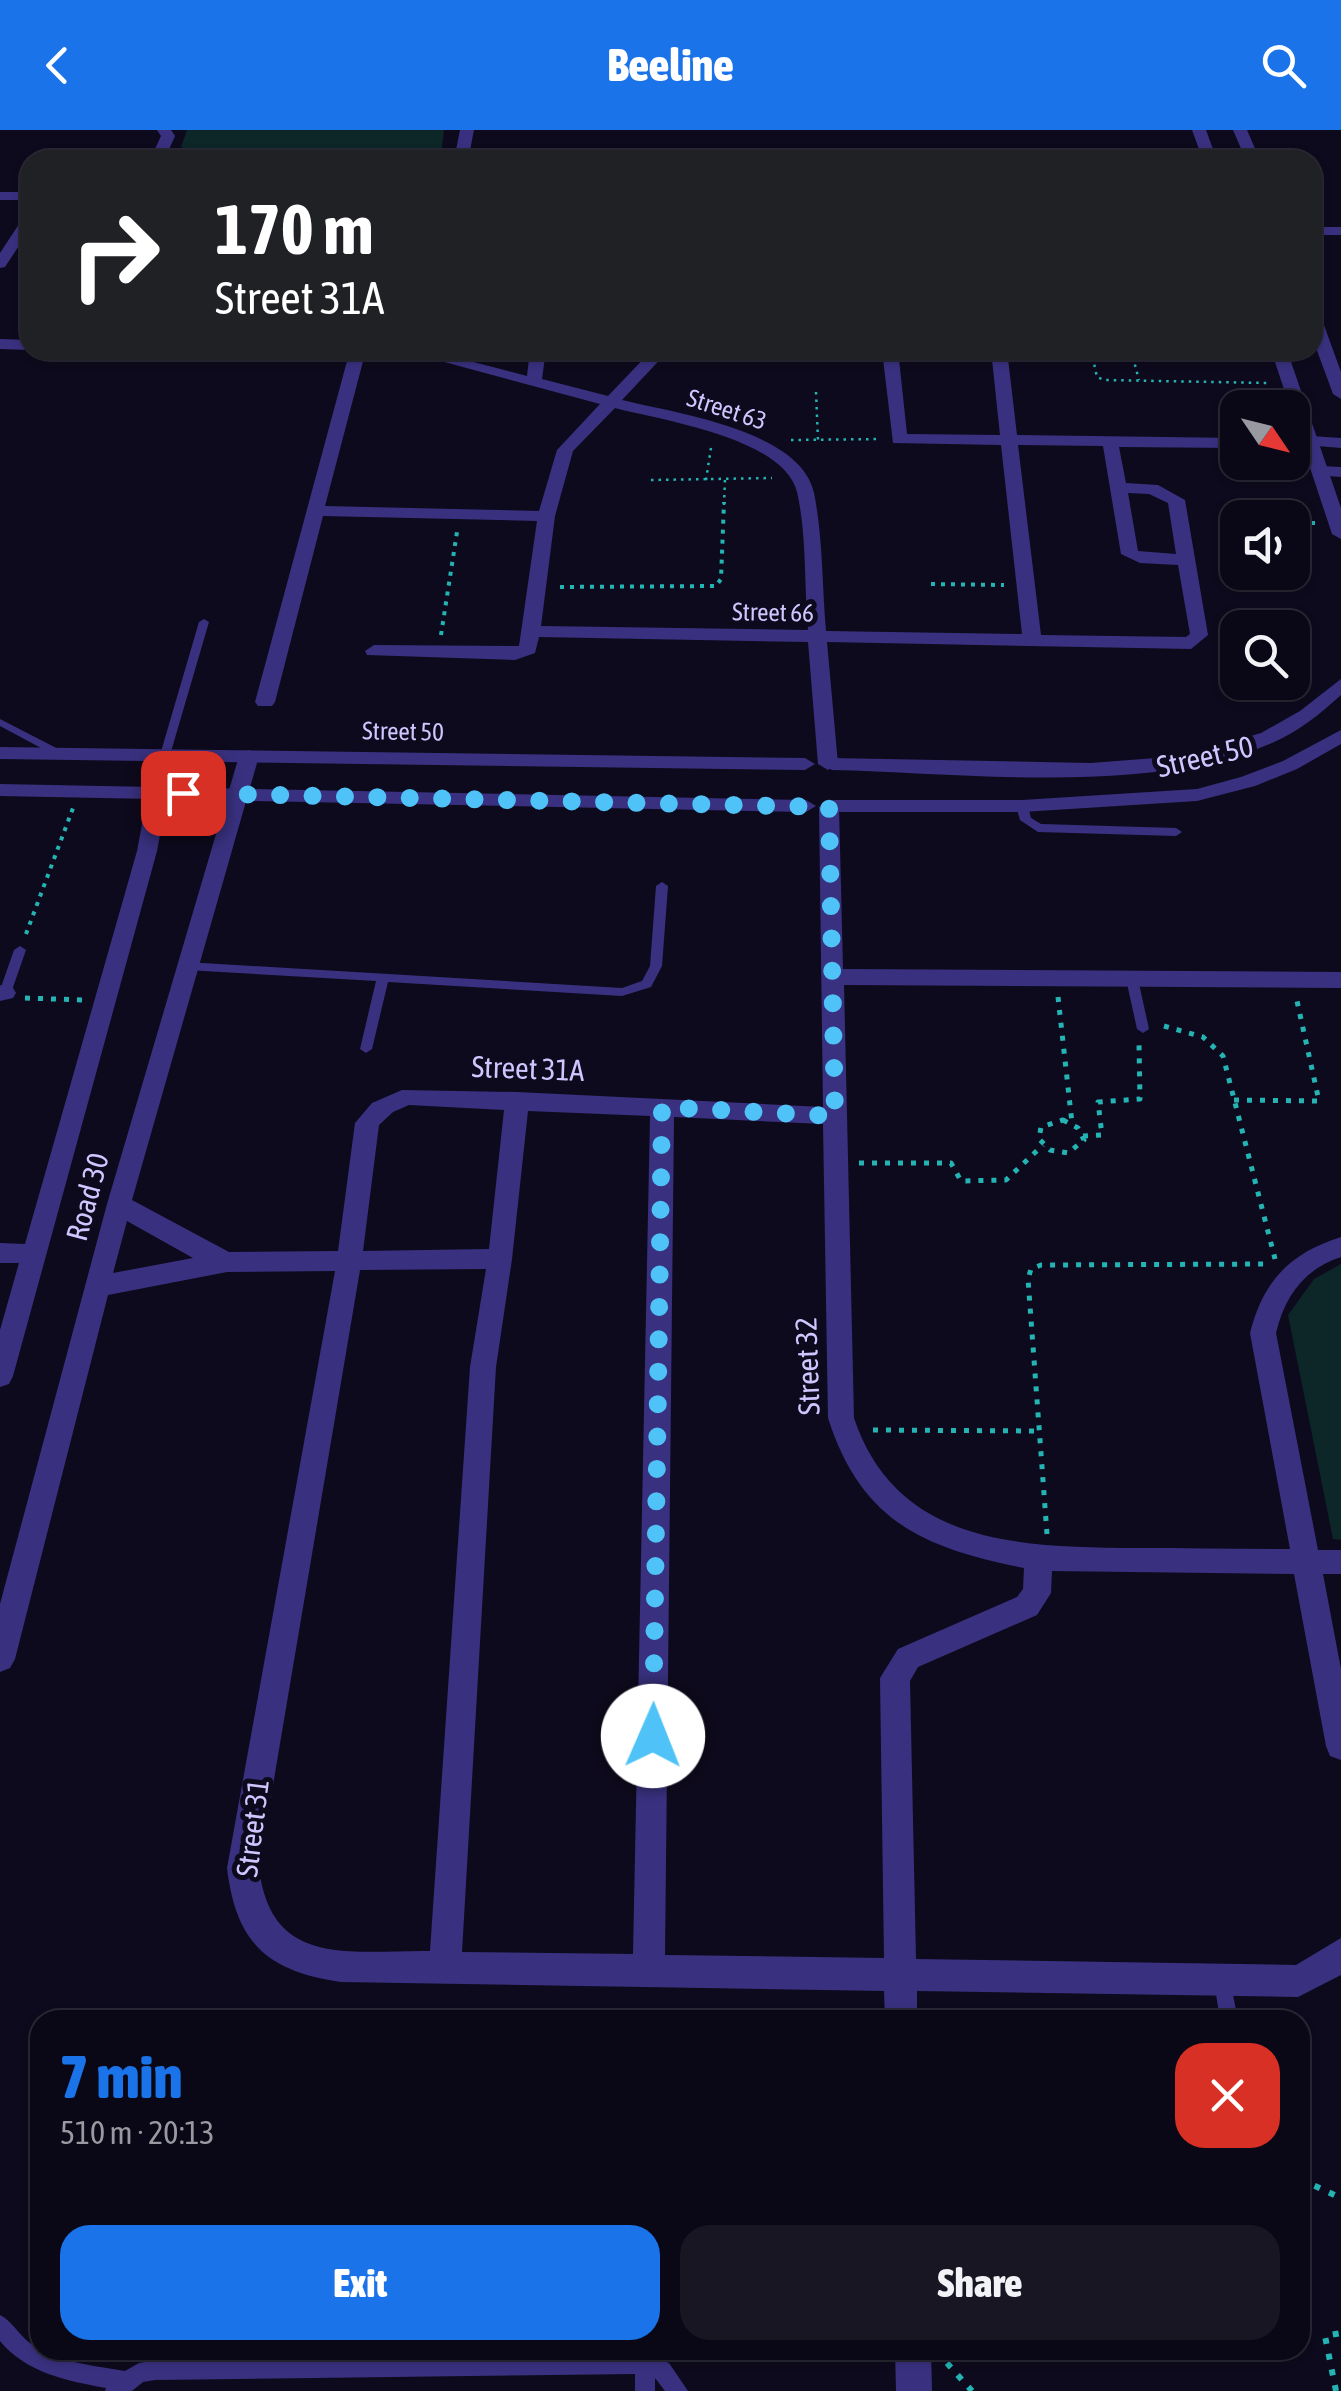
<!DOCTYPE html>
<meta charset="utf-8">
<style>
body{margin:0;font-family:"Asap Condensed",sans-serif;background:#181623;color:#f1f3f6;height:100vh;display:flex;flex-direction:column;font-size:38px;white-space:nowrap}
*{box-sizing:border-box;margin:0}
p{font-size:32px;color:#999aa1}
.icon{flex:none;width:55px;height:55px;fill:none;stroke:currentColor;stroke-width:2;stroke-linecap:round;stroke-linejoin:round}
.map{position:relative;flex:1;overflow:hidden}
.panel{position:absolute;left:30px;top:1880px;width:1280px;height:350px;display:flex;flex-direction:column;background:#0a0816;border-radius:30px;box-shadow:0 2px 8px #0004,0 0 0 2px #2a2935}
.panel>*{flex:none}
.banner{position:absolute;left:20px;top:20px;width:1302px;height:210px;border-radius:30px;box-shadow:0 2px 8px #0004,0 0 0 2px #2a2935;background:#202124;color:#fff;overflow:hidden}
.needle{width:65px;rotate:125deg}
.fabs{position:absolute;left:1220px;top:260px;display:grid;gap:20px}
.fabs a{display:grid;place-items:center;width:90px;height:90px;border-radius:20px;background:#0a0816;box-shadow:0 2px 8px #0004,0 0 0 2px #2a2935;font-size:50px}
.pin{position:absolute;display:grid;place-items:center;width:85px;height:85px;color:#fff;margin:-42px;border-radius:20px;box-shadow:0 5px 15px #0006}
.me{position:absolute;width:110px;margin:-55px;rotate:1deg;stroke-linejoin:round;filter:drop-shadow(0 0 8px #0008)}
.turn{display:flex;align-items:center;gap:35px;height:210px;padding:0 30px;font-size:45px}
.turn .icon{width:130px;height:130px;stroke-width:2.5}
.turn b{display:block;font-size:70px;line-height:85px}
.round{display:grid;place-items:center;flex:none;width:105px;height:105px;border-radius:30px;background:#181623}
.head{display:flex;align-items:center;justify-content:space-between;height:170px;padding:0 30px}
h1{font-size:60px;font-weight:800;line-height:75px;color:#1a73e8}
.cta{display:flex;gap:20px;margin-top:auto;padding:20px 30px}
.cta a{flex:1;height:115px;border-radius:30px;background:#1a73e8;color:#fff;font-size:40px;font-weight:800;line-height:115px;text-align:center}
.cta a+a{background:#181623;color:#f1f3f6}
header{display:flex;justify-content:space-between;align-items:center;height:130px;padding:0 30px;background:#1a73e8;color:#fff;font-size:45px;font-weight:800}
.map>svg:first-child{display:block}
</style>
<header><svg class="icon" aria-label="back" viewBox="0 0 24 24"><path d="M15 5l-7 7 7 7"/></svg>Beeline<svg class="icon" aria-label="search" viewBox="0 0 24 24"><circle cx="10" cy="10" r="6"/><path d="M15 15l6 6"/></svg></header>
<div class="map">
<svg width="1341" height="2261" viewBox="0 0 1341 2261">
<rect width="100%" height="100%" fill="#0e0a1d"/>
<path fill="#0d2627" d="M187 0H444L441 25 193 21 181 17Z
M1341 1134V1410L1333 1409 1288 1185 1314 1149Z"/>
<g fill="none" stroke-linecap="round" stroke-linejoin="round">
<path stroke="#24b4b4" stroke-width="2.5" stroke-dasharray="2.5 5" stroke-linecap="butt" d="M976 30 1186 28
M1091 220 1097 247 1104 250 1268 253
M1131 220 1139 250
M1204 220 1213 228 1262 229
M558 226H627
M816 262 818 310
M791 310 880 309
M651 350 772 348
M706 350 711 318
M724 375 725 349"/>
<path stroke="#24b4b4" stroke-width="4" stroke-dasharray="4 6" stroke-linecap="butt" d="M1260 376H1309
M1292 393H1315
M931 454 1004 455
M560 457 716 456 721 449 724 372
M441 505 457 402
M26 804 73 678"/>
<path stroke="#24b4b4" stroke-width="5" stroke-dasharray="5 8" stroke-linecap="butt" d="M1058 867 1072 993
M25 868 83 870
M1164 896 1203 907 1223 926 1275 1129
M1234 970 1319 971 1297 871
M1063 990 1078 998 1084 1010 1068 1023 1050 1020 1039 1009 1041 997Z
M1083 1006 1102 1005 1098 972 1140 969 1139 914
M859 1033H951L961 1051 1006 1050 1043 1015
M873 1300 1040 1301
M1047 1404 1028 1149 1031 1139 1041 1135 1268 1134"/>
<path stroke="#24b4b4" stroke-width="6" stroke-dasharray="6 10" stroke-linecap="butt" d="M1300 2049 1341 2068
M947 2233 972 2261
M1336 2261 1325 2206 1341 2203"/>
<path fill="#39317f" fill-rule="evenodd" d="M204 489 209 492 170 625 169 627H161L160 625 199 492Z
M0 589 64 622 65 624 60 627 56 626 0 596Z
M1022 672 1028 676 1031 688 1041 694 1176 698 1182 702 1176 706 1038 702 1020 690 1016 676Z
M662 752 668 756 662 836 651 857 622 866 388 852 372 919 366 923 360 919 376 851 186 840 180 836 186 832 622 858 642 851 650 836 656 756Z
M20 816 26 820 11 863 9 866H1L0 860 14 820Z
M1132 845 1138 849 1149 899 1143 903 1137 899 1126 849Z
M1223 1842 1229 1845 1238 1890H1220L1214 1851 1217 1845Z
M0 2185C12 2191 19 2205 30 2213 56 2233 93 2235 125 2241L139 2233 155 2230 645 2224 669 2233 688 2261H665L655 2248V2261H635V2244L155 2250 143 2252 132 2261H105L106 2258C68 2251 26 2243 0 2211Z"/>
<path fill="#39317f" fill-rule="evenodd" d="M157 0H171L175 6 167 24 266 26 273 30H150L161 6Z
M460 0H474L468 30H454Z
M0 62H30V70H0Z
M30 84V99L5 137 0 138V123L25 85Z
M1312 97H1341V105H1312Z
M0 209 30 210V220L0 219Z
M350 220H366L325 376 539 381 557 320 600 274 400 220H427L527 246 530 220H546L542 249 608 266 652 220H669L622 270C674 283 801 300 814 363 823 407 822 456 826 501L1022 504 1001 315 893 313 882 220H898L907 304 1000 305 991 220H1007L1017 305 1238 308V318L1119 317 1126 353 1158 355 1185 370 1208 505 1191 519 827 512 838 634 828 640 818 634 808 512 539 507 535 523 515 530 367 525 365 521 374 515 519 516 537 391 323 386 275 572 272 576H258L255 572ZM615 278C661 290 784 308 797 362 807 405 804 456 808 500L541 496 555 386 573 321ZM1018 315 1103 316 1121 424 1140 433 1178 435 1190 504 1186 507 1041 505ZM1128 363 1149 364 1168 373 1176 424 1138 421Z
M1311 306 1341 308V318L1305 315 1303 311Z
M1321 336 1341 337V347L1315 345V337Z
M165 619 175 625 157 721 13 1246 9 1254 0 1257V1200L19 1133H0V1113L25 1114 137 721 155 625Z
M249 620 259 626 132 1070 229 1122 338 1121 355 993 372 973 402 960 517 962 823 977 819 677 829 671 839 677 843 839 1341 842V858L844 855 854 1288C897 1416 1022 1417 1136 1418 1188 1418 1239 1419 1290 1419L1250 1203C1263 1151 1290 1123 1341 1107V1127C1304 1139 1285 1166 1276 1203L1318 1420H1341V1444H1323L1341 1539V1630L1330 1626 1326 1616 1294 1444 1052 1441 1051 1463 1037 1485 918 1537 910 1551 916 1829 1296 1835 1341 1808V1845L1298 1867 917 1861V1890H885L884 1861 341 1852C267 1841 236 1813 227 1738L335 1141 227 1142 108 1165 15 1529 10 1538 0 1542V1474L107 1074 239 626ZM409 975 504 980 489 1119 363 1121 379 995 393 982ZM528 981 650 986 633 1824 462 1822 496 1237 512 1129ZM674 987 823 994 828 1288C861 1391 923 1418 1024 1438L1023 1459 1017 1467 898 1519 880 1548 884 1828 665 1825ZM127 1091 193 1128 113 1143ZM486 1139 470 1237 430 1821C351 1820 271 1839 259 1738L360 1140Z
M0 855 13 858 16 863 13 868 0 871Z
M895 2220H931L932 2261H896Z"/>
<path fill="#39317f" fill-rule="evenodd" d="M1192 0H1206L1217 30H1203Z
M1233 0H1247L1260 30H1246Z
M1312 180 1320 184 1341 242V269L1333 264 1312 207Z
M1271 220H1287L1341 378V409L1332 404Z
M1341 549V565C1320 584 1298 602 1272 613 1146 666 968 643 832 640L822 634 832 628 1091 633 1182 626 1261 603 1300 581Z
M1341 600V614L1297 639 1255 656 1197 671 1022 682H834L824 676 834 670H1022L1197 659 1241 647 1283 631Z
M0 617 805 628 815 634 805 640 0 629Z
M0 654 806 670 816 676 806 682 0 666Z"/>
</g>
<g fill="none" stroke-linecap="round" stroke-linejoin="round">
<path stroke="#4fc3f7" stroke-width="18" stroke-dasharray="0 32.4" d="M183 663 829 677 835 986 662 977 653 1606"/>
</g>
<g text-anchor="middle" stroke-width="10" stroke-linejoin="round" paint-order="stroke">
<g font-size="25" fill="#d0c6ff" stroke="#0e0a1d">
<text transform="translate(727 279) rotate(18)" y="9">Street 63</text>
<text transform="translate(773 482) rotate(1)" y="9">Street 66</text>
<text transform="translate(403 601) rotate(1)" y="9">Street 50</text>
</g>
<g font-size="30" fill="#d0c6ff" stroke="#0e0a1d">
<text transform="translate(1205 627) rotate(-13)" y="10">Street 50</text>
<text transform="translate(528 939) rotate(2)" y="10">Street 31A</text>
<text transform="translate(88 1067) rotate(-75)" y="10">Road 30</text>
<text transform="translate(808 1236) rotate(-92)" y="10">Street 32</text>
<text transform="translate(253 1698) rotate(-83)" y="10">Street 31</text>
</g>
</g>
</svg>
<div class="fabs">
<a><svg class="needle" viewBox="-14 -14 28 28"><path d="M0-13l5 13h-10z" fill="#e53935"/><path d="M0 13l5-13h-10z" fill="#999aa1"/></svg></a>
<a><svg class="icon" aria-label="sound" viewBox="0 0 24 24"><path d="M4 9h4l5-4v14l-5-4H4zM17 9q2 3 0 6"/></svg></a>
<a><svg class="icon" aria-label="search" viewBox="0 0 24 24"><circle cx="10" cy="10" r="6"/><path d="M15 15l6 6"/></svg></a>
</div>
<div class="pin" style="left:183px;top:663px;background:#d93025"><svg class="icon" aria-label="arrive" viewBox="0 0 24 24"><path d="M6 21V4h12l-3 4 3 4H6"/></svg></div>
<svg class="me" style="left:653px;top:1606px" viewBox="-20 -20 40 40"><circle r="19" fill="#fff"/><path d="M0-13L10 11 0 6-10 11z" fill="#4fc3f7"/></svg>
<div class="banner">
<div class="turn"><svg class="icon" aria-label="right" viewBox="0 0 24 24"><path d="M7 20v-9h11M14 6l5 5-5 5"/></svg><div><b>170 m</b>Street 31A</div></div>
</div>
<section class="panel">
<div class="head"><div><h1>7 min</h1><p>510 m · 20:13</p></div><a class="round" style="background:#d93025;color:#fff"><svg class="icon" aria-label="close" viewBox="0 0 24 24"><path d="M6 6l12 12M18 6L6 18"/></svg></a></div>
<div class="cta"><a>Exit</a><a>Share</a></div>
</section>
</div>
